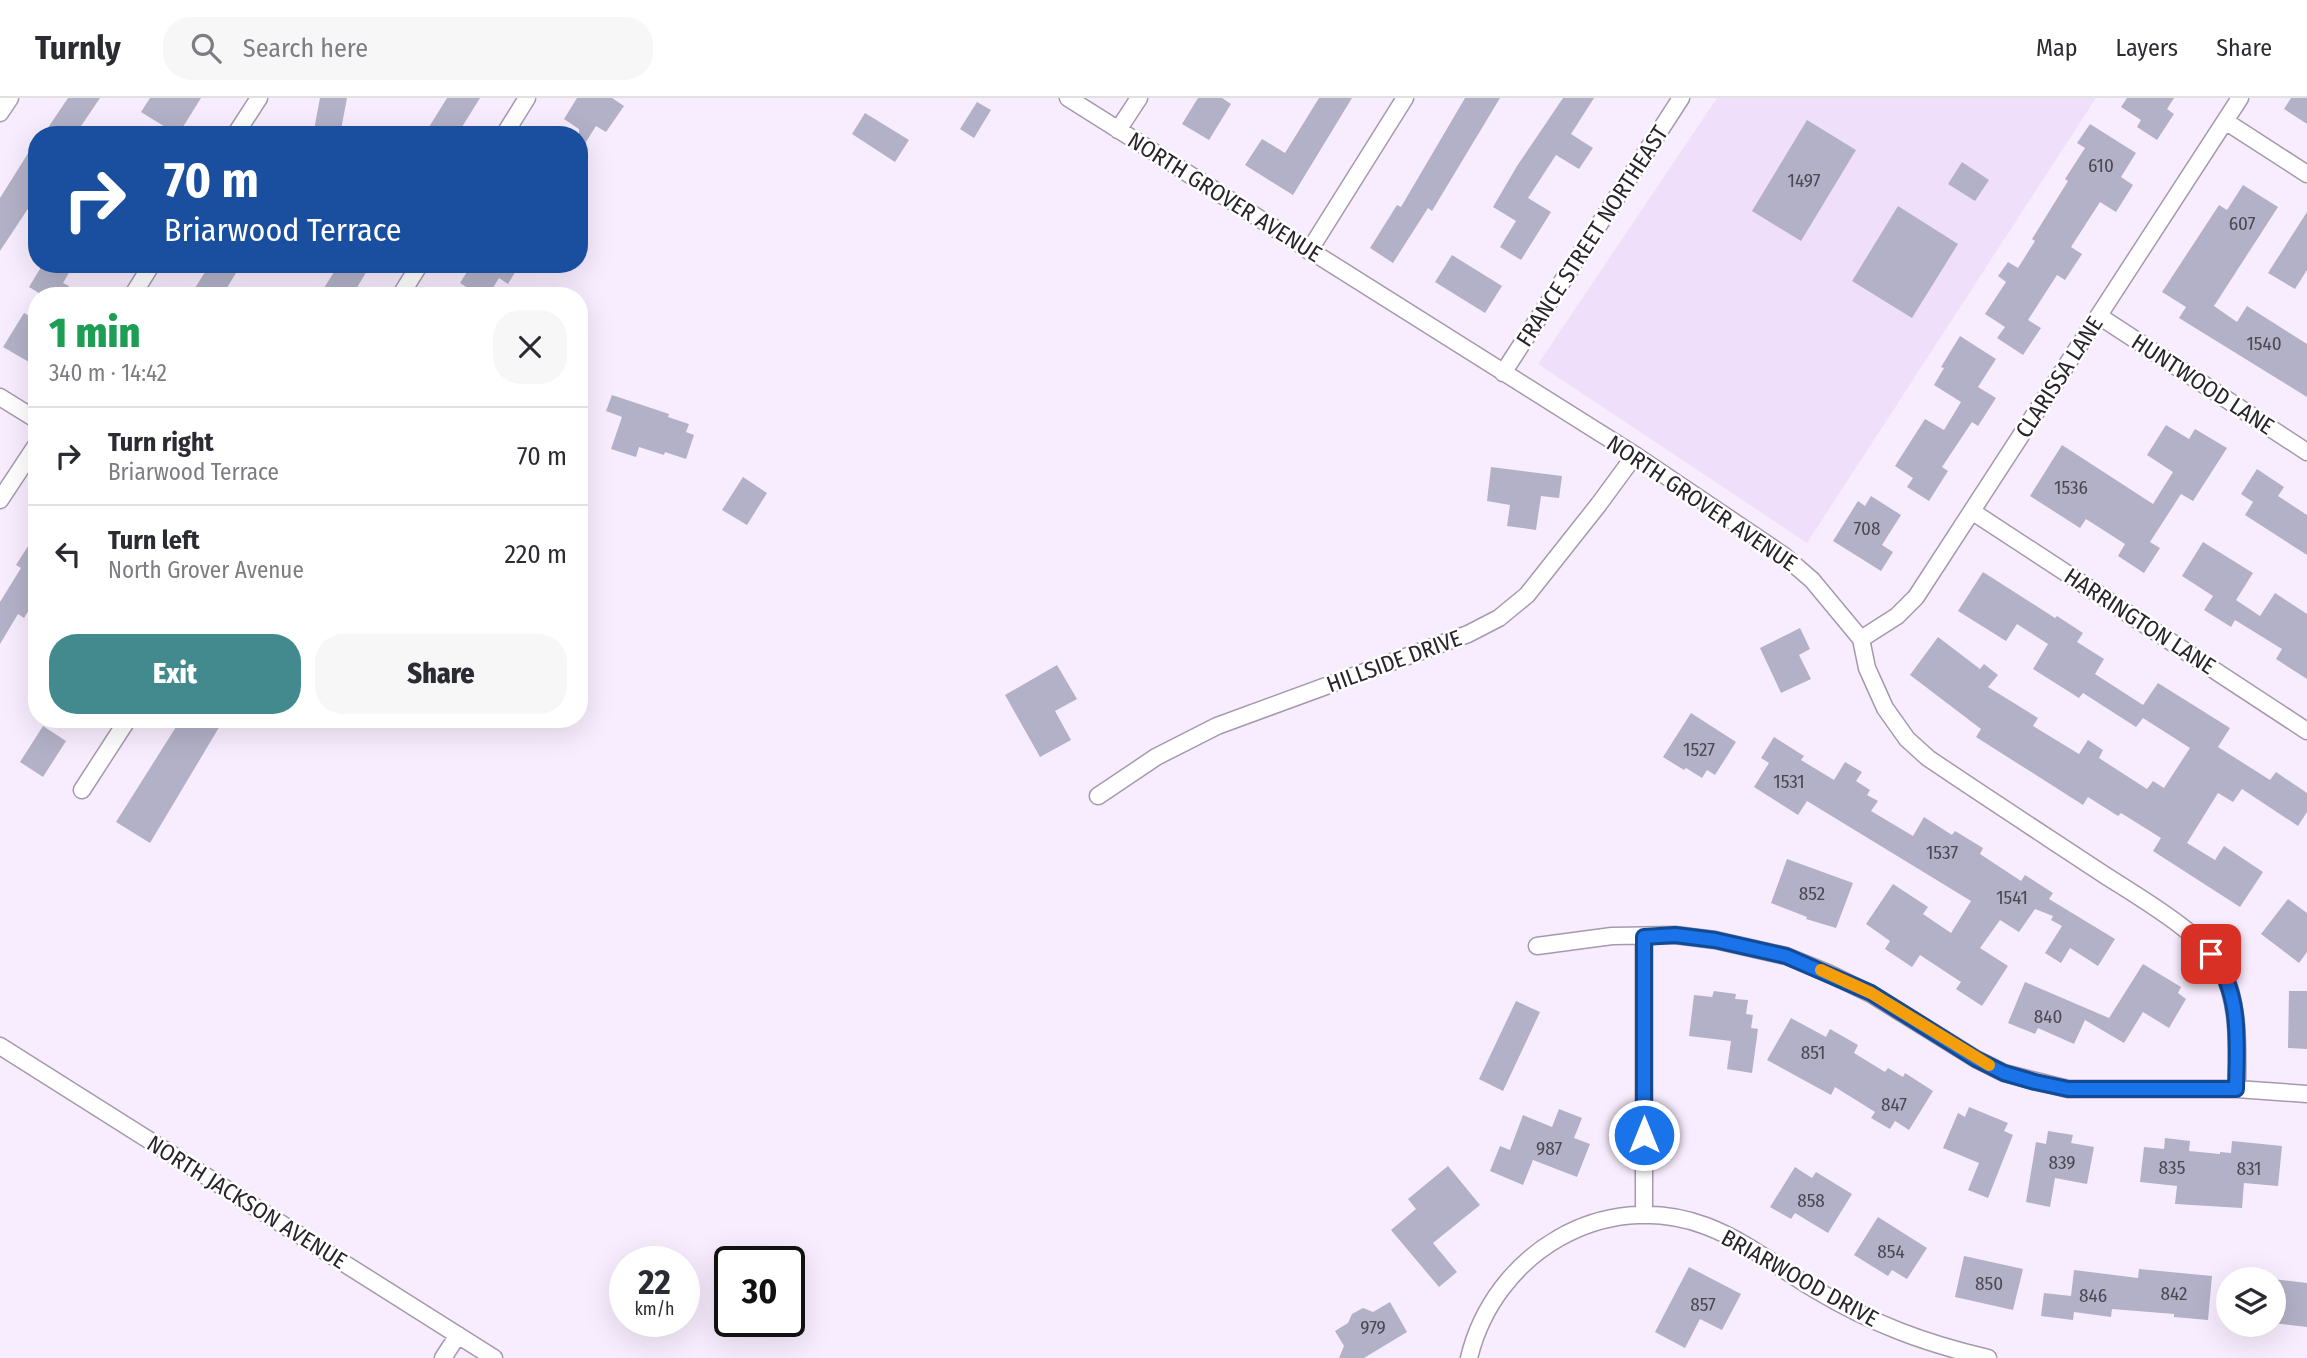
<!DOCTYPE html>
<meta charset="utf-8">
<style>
body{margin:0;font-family:"Fira Sans Condensed",sans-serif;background:#f7f7f7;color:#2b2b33;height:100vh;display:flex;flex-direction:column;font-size:26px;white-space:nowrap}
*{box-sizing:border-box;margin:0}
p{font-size:23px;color:#7c7c81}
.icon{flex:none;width:38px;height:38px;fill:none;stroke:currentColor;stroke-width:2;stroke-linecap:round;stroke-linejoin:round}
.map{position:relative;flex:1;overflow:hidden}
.sheet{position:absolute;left:28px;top:189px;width:560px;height:441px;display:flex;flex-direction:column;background:#fff;border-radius:28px;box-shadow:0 7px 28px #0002}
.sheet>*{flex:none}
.guide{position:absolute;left:28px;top:28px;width:560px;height:147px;border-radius:28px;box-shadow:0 7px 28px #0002;background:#1a4fa0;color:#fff;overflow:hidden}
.fabs{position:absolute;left:2216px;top:1169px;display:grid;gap:14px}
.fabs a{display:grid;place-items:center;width:70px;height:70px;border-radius:50%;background:#fff;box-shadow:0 7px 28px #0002;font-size:35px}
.speed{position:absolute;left:609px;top:1148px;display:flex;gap:14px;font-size:35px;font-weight:700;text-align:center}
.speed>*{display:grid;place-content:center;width:91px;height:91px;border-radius:50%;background:#fff;box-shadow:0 7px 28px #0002;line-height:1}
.speed small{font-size:18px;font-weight:400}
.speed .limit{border:4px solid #111;border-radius:10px;background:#fff;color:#111}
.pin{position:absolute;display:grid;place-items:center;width:60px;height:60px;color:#fff;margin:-30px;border-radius:14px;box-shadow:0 4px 10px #0006}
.me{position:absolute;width:77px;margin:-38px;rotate:0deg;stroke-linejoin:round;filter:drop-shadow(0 0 5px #0008)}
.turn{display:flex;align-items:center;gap:24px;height:147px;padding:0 21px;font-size:32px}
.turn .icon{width:91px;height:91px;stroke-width:2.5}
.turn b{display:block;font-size:49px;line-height:60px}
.round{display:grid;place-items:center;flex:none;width:74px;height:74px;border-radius:28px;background:#f7f7f7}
.summary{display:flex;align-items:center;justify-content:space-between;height:119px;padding:0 21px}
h1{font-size:42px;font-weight:800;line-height:52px;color:#1e9e55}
.cta{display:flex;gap:14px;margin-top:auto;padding:14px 21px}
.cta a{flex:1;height:80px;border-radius:28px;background:#428a8d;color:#fff;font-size:28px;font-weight:800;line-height:80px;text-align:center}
.cta a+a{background:#f7f7f7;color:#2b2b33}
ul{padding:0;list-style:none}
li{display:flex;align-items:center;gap:21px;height:98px;padding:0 21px;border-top:2px solid #e1e1e2}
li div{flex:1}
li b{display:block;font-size:26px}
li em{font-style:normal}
header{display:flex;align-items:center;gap:42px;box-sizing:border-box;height:98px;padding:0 35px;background:#fff;border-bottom:2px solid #e1e1e2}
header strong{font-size:33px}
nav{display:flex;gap:38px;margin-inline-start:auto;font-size:24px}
.search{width:490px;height:63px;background:#f7f7f7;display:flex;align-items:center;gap:18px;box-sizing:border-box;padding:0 24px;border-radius:28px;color:#7c7c81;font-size:26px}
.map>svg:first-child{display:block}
</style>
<header>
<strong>Turnly</strong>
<div class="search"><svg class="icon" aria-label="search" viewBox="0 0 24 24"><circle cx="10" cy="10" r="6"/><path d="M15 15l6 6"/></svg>Search here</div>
<nav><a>Map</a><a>Layers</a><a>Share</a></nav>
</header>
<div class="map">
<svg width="2307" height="1260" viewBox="0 0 2307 1260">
<rect width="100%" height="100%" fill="#f8edfe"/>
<path fill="#f0dffb" d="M1717 0H2096L1807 445 1538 266Z"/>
<path fill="#b3b1c7" d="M68 0H100L75 37H43Z
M150 0H201L178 37 141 14Z
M320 0H347L340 37H313Z
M447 0H480L457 37H424Z
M577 0H612L624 8 606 34 596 28 579 55V31L564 21Z
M1198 0H1222L1231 6 1209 42 1182 26Z
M1319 0H1352L1293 97 1245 67 1262 41 1285 55Z
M1465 0H1500L1432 113 1428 110 1393 165 1370 150 1397 107 1401 109Z
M1563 0H1594L1571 36 1593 50 1579 71 1556 57 1528 100 1551 114 1521 162 1500 149 1516 123 1493 109 1517 68Z
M2127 0H2174L2167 11 2174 16 2157 42 2137 29 2141 22 2121 9Z
M2291 0H2307V26L2284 11Z
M977 4 991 12 974 40 960 31Z
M865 15 909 42 895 64 852 36Z
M1807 22 1856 52 1801 143 1752 113Z
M2090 26 2136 55 2121 79 2133 87 2116 114 2100 104 2071 149 2082 156 2065 182 2057 177 2028 222 2041 230 2023 257 1997 240 2005 229 1985 216 2006 184 1998 178 2008 164 2018 170 2035 143 2032 141 2068 83 2065 81 2085 50 2077 45Z
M37 41V97L0 153V100Z
M1962 64 1989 82 1975 103 1948 86Z
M2243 87 2278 109 2214 208 2237 224 2247 208 2307 246V299L2179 220 2186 209 2162 194 2219 107 2227 112Z
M1898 108 1958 146 1912 220 1852 183Z
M2307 114V172L2295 191 2268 175Z
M1452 157 1502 188 1485 215 1435 184Z
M43 166H74L63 185 69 188 63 198H44L29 189Z
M210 166H223L236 175 222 198H190Z
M339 166H371L352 198H319Z
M472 166H520L508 186 499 180 488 198H480L460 185Z
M24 215 37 222V251L29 264 3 249Z
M1960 238 1996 261 1978 289 1996 300 1978 328 1972 324 1942 369 1948 373 1929 403 1907 389 1913 380 1895 368 1925 321 1944 332 1961 304 1934 287 1944 270 1941 269Z
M612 297 669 316 668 319 689 326 686 334 694 337 686 361 665 354 664 357 639 349 636 359 611 351 622 319 606 313Z
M2166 327 2189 341 2195 331 2227 350 2193 403 2181 396 2150 444 2160 450 2144 475 2118 458 2125 446 2086 421 2080 430 2030 398 2062 347 2153 406 2173 374 2147 357Z
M1491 369 1562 378 1559 400 1541 398 1536 432 1507 428 1510 407 1487 403Z
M2257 371 2284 389 2278 398 2307 417V457L2245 417 2253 404 2241 396Z
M743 379 767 395 747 427 722 412Z
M1871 398 1901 417 1882 447 1893 454 1881 473 1833 443 1858 403 1865 408Z
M37 434V499L24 520 18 516 0 546V504L21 470 16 467Z
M2203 444 2253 475 2236 502 2260 518 2275 495 2307 516V581L2276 561 2282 551 2235 522 2231 529 2204 512 2213 498 2182 478Z
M1983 474 2055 520 2057 518 2083 535 2077 544 2104 561 2095 576 2143 607 2158 585 2230 630 2218 649 2270 682 2276 674 2307 695V714L2298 728 2242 691 2233 704 2218 695 2187 745 2215 762 2224 748 2263 774 2240 809 2153 753 2161 740 2121 715 2118 718 2088 699 2083 707 1976 639 1981 631 1910 577 1938 539 1980 571 1984 566 1998 577 1988 589 2038 620 2033 628 2079 656 2088 642 2103 652 2099 660 2147 691 2153 683 2164 690 2190 650 2143 620 2136 629 2083 595 2079 600 2033 571 2048 546 2017 526 2006 543 1958 513Z
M1800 530 1810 551 1799 557 1811 581 1781 595 1760 550Z
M1057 567 1077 601 1055 613 1071 642 1040 659 1005 597Z
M1691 615 1736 644 1715 677 1707 672 1702 680 1686 670 1684 672 1663 659Z
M181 621H224L150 745 116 724Z
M43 628 66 643 43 679 20 664Z
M1774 639 1804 658 1801 662 1834 682 1845 664 1862 674 1856 683 1870 692 1867 697 1878 703 1871 713 1913 738 1924 719 1952 737 1955 733 1983 750 1980 756 2021 783 2025 777 2053 795 2049 801 2115 841 2098 868 2070 850 2061 865 2045 855 2062 828 2051 822 2053 818 2035 811 2019 834 2000 822 1980 850 2008 868 1982 908 1956 891 1961 884 1920 857 1912 869 1885 851 1890 843 1866 826 1893 786 1928 809 1923 816 1951 835 1971 803 1807 703 1798 717 1754 689 1769 665 1761 660Z
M1787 761 1853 785 1836 830 1806 821 1807 819 1771 805Z
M2288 801 2307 815V854L2299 865 2261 836Z
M2143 866 2181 889 2178 895 2186 901 2169 930 2143 914 2124 945 2085 922 2074 946 2038 930 2035 936 2008 925 2025 884 2109 920Z
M1714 893 1736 896 1735 901 1748 902 1746 916 1753 917 1751 930 1758 931 1752 975 1727 971 1731 943 1689 938 1694 897 1712 899Z
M2289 893H2307V951L2288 950Z
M1516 903 1540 914 1503 993 1479 981Z
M1791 920 1826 939 1830 931 1858 947 1854 955 1885 974 1888 970 1903 979 1905 975 1933 993 1909 1032 1895 1023 1890 1031 1871 1020 1875 1014 1835 989 1831 997 1767 962Z
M1969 1009 2008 1025 2004 1033 2013 1037 1988 1100 1968 1092 1979 1065 1943 1050 1958 1015 1965 1019Z
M1559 1011 1582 1020 1574 1040 1590 1046 1577 1079 1533 1062 1523 1087 1490 1073 1500 1048 1510 1052 1523 1017 1552 1029Z
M2048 1033 2073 1037 2071 1045 2094 1049 2087 1086 2055 1080 2050 1109 2026 1104 2036 1044 2046 1046Z
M2165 1040 2190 1043 2189 1053 2220 1056V1054L2231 1055 2232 1043 2282 1048 2278 1088 2244 1085 2242 1110 2175 1106 2177 1088 2140 1084 2144 1049 2164 1051Z
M1448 1068 1480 1107 1433 1145 1457 1174 1439 1189 1391 1132 1416 1111 1408 1101Z
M1795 1069 1812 1080 1816 1074 1852 1096 1828 1135 1795 1115 1791 1121 1770 1109Z
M1878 1119 1927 1150 1907 1181 1892 1172 1888 1178 1854 1157Z
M1964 1158 2023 1171 2013 1212 1955 1199Z
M1689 1169 1741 1196 1722 1232 1700 1221 1685 1250 1655 1234Z
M2139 1171 2212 1178 2208 1222 2174 1219V1216L2112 1211 2111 1219 2074 1214 2073 1222 2041 1218 2044 1195 2071 1198 2074 1172 2138 1180Z
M2273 1181 2307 1185V1229L2273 1225Z
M1390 1204 1407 1234 1364 1260H1339L1344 1248 1335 1233 1348 1225 1352 1216 1363 1210 1373 1214Z"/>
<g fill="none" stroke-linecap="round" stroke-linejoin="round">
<g stroke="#a699ad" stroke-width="19">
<path id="street" d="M1068 0 1635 357 1783 457 1812 482 1861 541 1867 570 1885 610 1907 641 1928 660C1984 698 2041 735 2097 772 2131 795 2204 835 2222 871 2240 909 2237 950 2237 991
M0 15 10 0
M2225 23 2307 76
M1118 32 1139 0
M235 37 259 0
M504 37 527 0
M1309 153 1405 0
M132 198 152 166
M400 198 420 166
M2099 218 2307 354
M1503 275 1681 0
M0 299 37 322
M0 402 37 346
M1973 414 2307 633
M1861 541 1897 518 1916 499 2240 0
M82 692 128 621
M1098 698 1156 659 1217 628 1468 536 1499 520 1527 497 1599 406 1635 357
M1644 839V1117
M1537 848 1612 838 1675 837 1715 842 1786 858 1828 875 1871 896 1976 961 2004 975 2068 991H2237L2307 996
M0 948 494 1260
M443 1260 458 1237
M1469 1260C1494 1156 1603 1089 1706 1128 1746 1143 1780 1171 1816 1192 1873 1226 1924 1245 1988 1260"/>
</g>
<use href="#street" stroke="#fff" stroke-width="16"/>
</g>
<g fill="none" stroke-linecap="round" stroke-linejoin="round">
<g stroke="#114b97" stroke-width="18">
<path id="route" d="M1644 1037V839L1675 837 1715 842 1786 858 1871 895 1976 961 2004 975 2035 984 2068 991H2236C2237 946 2242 894 2211 856"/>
</g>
<use href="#route" stroke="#1a73e8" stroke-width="12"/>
<path stroke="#f59e0b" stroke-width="12" d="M1821 872 1871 895 1989 967"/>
</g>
<g text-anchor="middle" stroke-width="5" stroke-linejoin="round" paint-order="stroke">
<g font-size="19" fill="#4c4753">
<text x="2101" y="74">610</text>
<text x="1804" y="89">1497</text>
<text x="2242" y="132">607</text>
<text x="2264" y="252">1540</text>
<text x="2071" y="396">1536</text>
<text x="1867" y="437">708</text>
<text x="1699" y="658">1527</text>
<text x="1789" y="690">1531</text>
<text x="1942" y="761">1537</text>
<text x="1812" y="802">852</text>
<text x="2012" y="806">1541</text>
<text x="2048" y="925">840</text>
<text x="1813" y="961">851</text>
<text x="1894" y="1013">847</text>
<text x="1549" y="1057">987</text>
<text x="2062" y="1071">839</text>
<text x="2172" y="1076">835</text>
<text x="2249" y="1077">831</text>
<text x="1811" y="1109">858</text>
<text x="1891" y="1160">854</text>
<text x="1989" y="1192">850</text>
<text x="2174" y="1202">842</text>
<text x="2093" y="1204">846</text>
<text x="1703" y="1213">857</text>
<text x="1373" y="1236">979</text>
</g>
<g font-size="23" fill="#29242c" stroke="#fff">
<text transform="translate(1225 99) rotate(32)" y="8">NORTH GROVER AVENUE</text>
<text transform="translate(1592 138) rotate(-57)" y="8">FRANCE STREET NORTHEAST</text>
<text transform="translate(2059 279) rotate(-57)" y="8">CLARISSA LANE</text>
<text transform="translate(2203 286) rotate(33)" y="8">HUNTWOOD LANE</text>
<text transform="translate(1702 405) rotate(34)" y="8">NORTH GROVER AVENUE</text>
<text transform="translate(2140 523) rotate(33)" y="8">HARRINGTON LANE</text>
<text transform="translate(1394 563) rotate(-20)" y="8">HILLSIDE DRIVE</text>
<text transform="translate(247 1104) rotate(32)" y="8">NORTH JACKSON AVENUE</text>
<text transform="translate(1800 1180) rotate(29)" y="8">BRIARWOOD DRIVE</text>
</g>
</g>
</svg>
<div class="fabs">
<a><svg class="icon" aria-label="layers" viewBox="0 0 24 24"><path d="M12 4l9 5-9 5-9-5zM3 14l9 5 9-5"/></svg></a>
</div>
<div class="speed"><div>22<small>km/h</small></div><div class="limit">30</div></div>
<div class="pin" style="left:2211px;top:856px;background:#d93025"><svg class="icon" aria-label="arrive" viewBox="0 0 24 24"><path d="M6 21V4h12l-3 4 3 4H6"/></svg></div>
<svg class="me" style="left:1644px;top:1037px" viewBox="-20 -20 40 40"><circle r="17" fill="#1a73e8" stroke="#fff" stroke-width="3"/><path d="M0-11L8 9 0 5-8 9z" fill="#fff"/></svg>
<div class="guide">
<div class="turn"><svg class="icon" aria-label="right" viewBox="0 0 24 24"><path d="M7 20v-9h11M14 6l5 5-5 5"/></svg><div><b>70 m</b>Briarwood Terrace</div></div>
</div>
<section class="sheet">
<div class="summary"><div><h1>1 min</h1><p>340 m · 14:42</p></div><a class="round"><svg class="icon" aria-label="close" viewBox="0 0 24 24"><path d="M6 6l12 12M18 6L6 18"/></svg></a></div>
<ul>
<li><svg class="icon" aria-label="right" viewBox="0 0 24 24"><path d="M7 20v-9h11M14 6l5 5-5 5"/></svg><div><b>Turn right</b><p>Briarwood Terrace</p></div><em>70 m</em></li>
<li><svg class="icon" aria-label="left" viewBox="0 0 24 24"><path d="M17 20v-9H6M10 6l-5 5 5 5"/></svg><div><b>Turn left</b><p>North Grover Avenue</p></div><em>220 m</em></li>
</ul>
<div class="cta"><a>Exit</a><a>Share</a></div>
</section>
</div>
